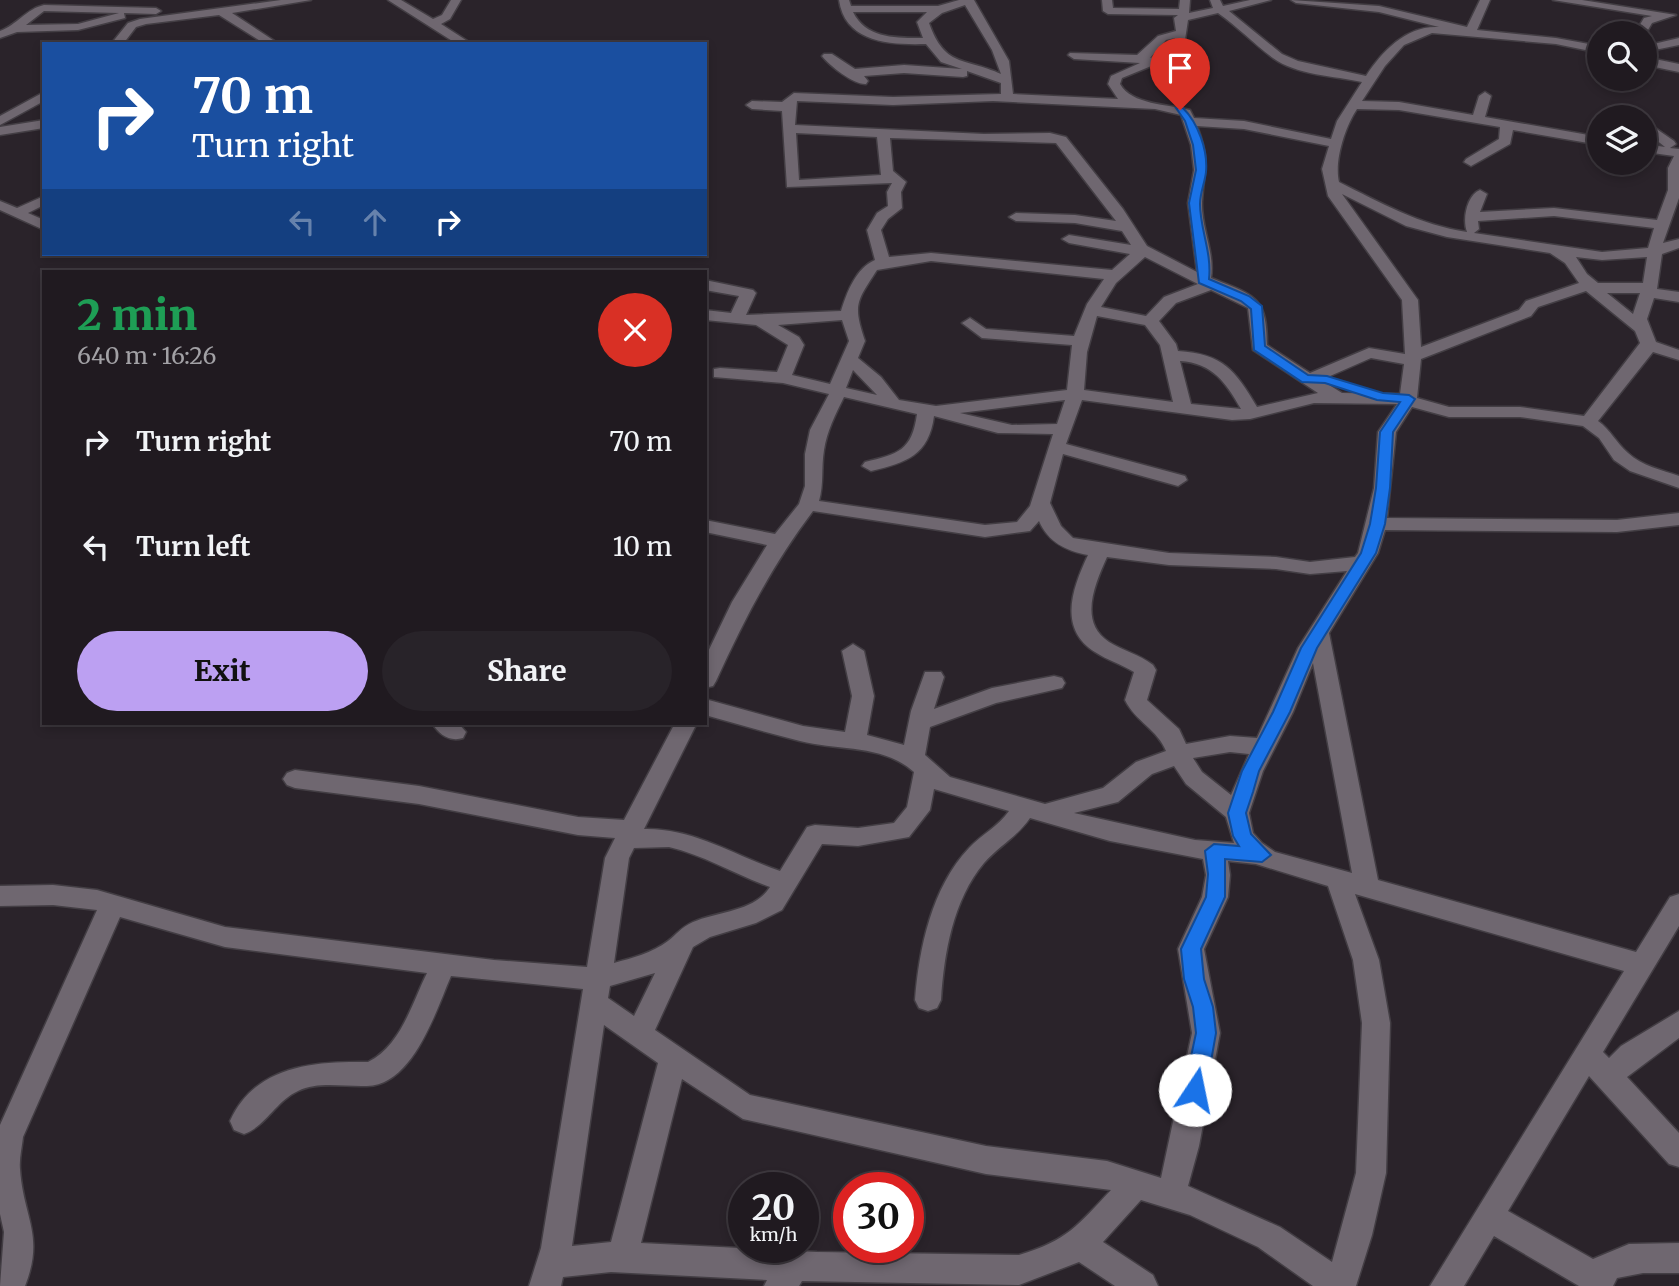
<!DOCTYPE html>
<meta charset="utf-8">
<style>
body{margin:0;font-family:Merriweather,serif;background:#282329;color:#f1f3f6;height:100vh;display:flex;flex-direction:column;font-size:26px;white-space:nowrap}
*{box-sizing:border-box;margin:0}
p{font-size:23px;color:#a2a1a5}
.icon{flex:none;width:38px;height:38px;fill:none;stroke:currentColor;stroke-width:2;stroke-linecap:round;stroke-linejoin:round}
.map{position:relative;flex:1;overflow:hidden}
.drawer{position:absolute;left:42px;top:270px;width:665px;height:455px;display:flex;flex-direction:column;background:#201a20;border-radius:0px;box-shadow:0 4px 10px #0003,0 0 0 2px #3d383e}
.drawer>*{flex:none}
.top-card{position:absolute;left:42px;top:42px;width:665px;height:214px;border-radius:0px;box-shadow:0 4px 10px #0003,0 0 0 2px #3d383e;background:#1a4fa0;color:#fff;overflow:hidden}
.fabs{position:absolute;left:1587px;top:21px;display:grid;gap:14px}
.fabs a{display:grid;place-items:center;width:70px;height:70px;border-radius:50%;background:#201a20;box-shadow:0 4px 10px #0003,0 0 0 2px #3d383e;font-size:35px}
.speed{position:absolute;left:728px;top:1172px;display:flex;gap:14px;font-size:35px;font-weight:700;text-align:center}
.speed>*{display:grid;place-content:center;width:91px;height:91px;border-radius:50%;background:#201a20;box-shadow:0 4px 10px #0003,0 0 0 2px #3d383e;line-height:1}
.speed small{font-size:18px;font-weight:400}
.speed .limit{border:10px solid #d22;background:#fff;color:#111}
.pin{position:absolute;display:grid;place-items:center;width:60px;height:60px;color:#fff;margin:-72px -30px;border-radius:50% 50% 50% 0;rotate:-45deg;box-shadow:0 0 7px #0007}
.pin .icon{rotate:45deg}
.me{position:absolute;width:77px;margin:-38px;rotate:11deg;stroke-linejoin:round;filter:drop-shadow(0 0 5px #0008)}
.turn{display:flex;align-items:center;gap:24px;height:147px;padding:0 35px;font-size:32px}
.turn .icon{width:91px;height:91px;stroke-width:2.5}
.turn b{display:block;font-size:49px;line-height:60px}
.lanes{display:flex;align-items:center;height:66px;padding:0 35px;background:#0003;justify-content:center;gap:35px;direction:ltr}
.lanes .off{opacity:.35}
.round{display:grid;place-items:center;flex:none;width:74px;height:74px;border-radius:37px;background:#282329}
.headline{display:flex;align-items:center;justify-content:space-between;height:119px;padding:0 35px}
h1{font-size:42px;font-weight:800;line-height:52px;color:#1e9e55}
.action{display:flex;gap:14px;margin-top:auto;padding:14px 35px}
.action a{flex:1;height:80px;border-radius:42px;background:#bca0f2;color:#111;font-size:28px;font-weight:800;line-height:80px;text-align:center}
.action a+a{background:#282329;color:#f1f3f6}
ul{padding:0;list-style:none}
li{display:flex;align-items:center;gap:21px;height:105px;padding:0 35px}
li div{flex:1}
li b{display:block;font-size:26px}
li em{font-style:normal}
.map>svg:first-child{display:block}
</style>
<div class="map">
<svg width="1679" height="1286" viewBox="0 0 1679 1286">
<rect width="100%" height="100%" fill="#2a232a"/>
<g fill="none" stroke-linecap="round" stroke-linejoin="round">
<g stroke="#433e44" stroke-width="3">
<path id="street" d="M281 0H311L232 13 279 44H265L219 15 146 24 136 27 123 44H111L128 23 140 19Z
M388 0H401L433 19 442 15 451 0H461L450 19 441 24 472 44H457Z
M839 0H849L851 6H938L959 0H974L1009 61 1013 94 1118 99 1108 84 1111 76 1140 63 1074 59 1068 55 1070 53 1137 55 1158 36 1176 31 1174 18 1178 15 1108 14 1103 11 1102 0H1112L1113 8 1179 9 1180 0H1190L1189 13 1213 8 1210 0H1220L1223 6 1250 0H1271L1229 11 1282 54 1298 61 1366 76C1382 51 1407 25 1439 27L1379 12 1296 3 1291 0 1379 6 1467 27 1480 0H1490L1477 30 1556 38 1600 46V53L1556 44 1432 33 1404 45 1385 66 1362 101 1399 102 1473 115 1479 96 1485 92 1491 96 1485 117 1600 137V145L1513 130 1510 144 1471 166 1464 162 1466 159 1499 139 1500 127 1399 110 1357 109C1345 127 1334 161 1339 182 1381 203 1420 225 1467 232 1462 219 1467 195 1480 190L1487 194 1480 212 1554 208 1657 220 1668 190V168L1674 156 1645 152V144L1665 147 1645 131V121L1674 141 1676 144 1670 148 1679 149V198L1663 243 1679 239V248L1662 254 1657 289 1679 292V302L1654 298 1647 319 1656 342 1679 350V360L1653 352 1598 421C1611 430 1616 443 1628 453 1642 466 1662 470 1679 476V488L1630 471 1614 460 1599 438 1583 426 1520 417H1449L1412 407 1396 432 1387 518 1617 520 1679 513V525L1617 532 1385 530 1378 553 1329 633 1378 880 1636 952 1670 897 1679 894V926L1603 1052 1609 1058 1621 1046 1679 1011V1038L1627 1077 1679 1133V1167L1669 1164 1589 1076 1508 1211 1593 1259 1629 1244 1679 1243V1273H1643L1617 1278 1613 1286H1579L1494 1236 1464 1286H1430L1624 971 1355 894 1379 960 1390 1023 1386 1173 1372 1235 1356 1286H1313L1258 1247 1190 1215 1141 1200 1103 1242 1153 1275 1158 1286H1115L1079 1262 1019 1285 802 1281 799 1286H764L767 1280 611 1272 563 1277 561 1286H529L541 1248 583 989 451 976C436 1011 413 1085 367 1086 345 1087 318 1081 298 1091 276 1101 266 1126 244 1134L234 1130 230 1121C255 1065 315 1061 368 1062 401 1046 412 1003 427 973L225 947 120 917 23 1137C22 1147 19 1159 20 1169 23 1217 45 1235 25 1286H0L4 1232 0 1214V1125L97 910 53 905 0 906V886L53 885 97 890 225 927 494 960 587 967 605 858 615 838 578 835 419 804 295 788 287 785 283 779 287 773 295 770 419 786 578 817 624 820 675 723H697L644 829C694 828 733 855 780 871L807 827 815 825 858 828 894 823 907 807 914 772C883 744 839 751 800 741 768 733 737 724 705 715V699L803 726 845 732 852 696 842 651 853 644 864 651 874 696 867 735 904 745 911 711 925 672H941L944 677 934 709 992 688 1054 676 1062 678 1065 683 1062 688 996 703 930 727 925 755 950 777 1045 804 1103 788 1136 762 1166 751C1158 730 1135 721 1125 700L1134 672C1121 664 1107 660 1095 652 1057 628 1073 587 1088 555 1066 551 1048 542 1039 521L1030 531 985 537 813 511C772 565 744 620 716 681L713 686 705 688V658L732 602 767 545 705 532V520L775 534 799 504 805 486V454L810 430 829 394 783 383 714 377V369L720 368 777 372 788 345 756 325 705 320V310L731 313 739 296 705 290V280L753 290 756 293 746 315 841 311C847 292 856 268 875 260L867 230 877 213 888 206 887 192 892 183 787 187 782 111 752 109 746 105 752 101 782 102 794 93 893 97 1001 94V83L967 71V76L963 77 904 73 864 76 868 81 866 84C854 85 830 66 822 56L824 54H832L855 69 904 65 962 69 941 62 926 44C891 45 845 43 839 0ZM965 5 992 50 1001 74C964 57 945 68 929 23L942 13ZM853 12H927L917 22 923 38C897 38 866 39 853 12ZM1218 13C1238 27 1254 44 1273 58 1296 75 1335 76 1362 82L1337 121 1331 139 1244 121 1194 118 1190 110C1167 104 1132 105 1120 84L1122 78 1183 53 1188 20ZM1175 38 1173 49 1150 58 1166 40ZM797 101 893 105 993 101 1155 109 1181 115 1191 145 1194 170 1188 203 1197 272 1147 246 1123 209 1066 137 1050 133 984 134 795 125ZM1197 126 1244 129 1329 146 1322 169 1328 196 1402 300 1405 354 1369 348 1310 373 1267 345C1267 296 1254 295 1211 278 1215 252 1201 228 1202 202 1204 167 1211 163 1197 126ZM796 133 877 137 881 175 799 180ZM890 138 1056 143 1116 221 1075 215 1016 213 1009 217 1016 221 1075 223 1122 231 1131 245 1069 235 1062 239 1069 243 1130 254 1112 270 931 253 889 257 881 230 888 219 902 208 901 192 906 182 893 171ZM1342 194 1406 226 1447 237 1550 253 1565 263 1579 283 1526 301 1519 310 1421 347 1418 300ZM1554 216 1654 228 1648 248 1602 252 1474 233 1479 229 1478 221ZM1145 257 1198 284 1164 297 1146 316 1101 307 1116 283ZM1576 257 1602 260 1647 257 1643 283H1598L1587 274ZM931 261 1104 279 1087 304 1074 336 986 329 970 318 962 323 982 338 1072 345 1067 390 936 406 899 400 881 377 858 358 865 341C853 305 856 302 877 270ZM1211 290 1248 308 1253 350 1318 393 1257 407C1235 370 1223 354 1178 351L1176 344 1159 321 1176 303ZM1586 291 1635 331 1640 343 1584 416 1520 407H1449L1417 398 1421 359 1531 316 1538 307ZM1607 293H1640L1633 314ZM1097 316 1145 325 1160 345 1173 402 1084 390 1087 352ZM842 320 849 341 830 384 792 375 804 345 799 337 778 325ZM1371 358 1404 364 1400 394 1342 393 1321 380ZM1180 361C1213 363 1226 383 1241 409L1191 404ZM853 370 877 395 846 388ZM844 397 917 414C912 451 898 454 865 462L862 466 871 471C906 463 929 455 934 416L998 433 1053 434 1030 506 1017 522 985 525 819 501C824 484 821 468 824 450 827 431 835 415 844 397ZM1065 400 1057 424 1012 425 960 413ZM1082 400 1232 420 1250 419 1314 403 1397 404 1378 432 1374 488 1358 553 1355 557 1310 562 1276 557 1169 553 1073 538 1061 526 1050 503 1063 454 1178 486 1187 480 1185 476 1066 444ZM1107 557 1169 565 1276 569 1310 574 1347 571 1298 648 1257 738 1230 736 1186 744 1179 729 1147 700 1156 670 1153 665C1139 654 1123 651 1109 642 1078 622 1095 584 1107 557ZM1313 663 1352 873 1275 852 1262 843 1253 833 1249 813 1263 771 1293 712ZM1230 752 1249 754 1231 795 1202 772 1193 758ZM1174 766 1186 784 1226 817 1234 843 1195 840 1074 813 1118 802 1152 774ZM934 789 1009 811C998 827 982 834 969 848 932 887 919 948 915 1000L919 1008 928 1011 937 1008 941 1000C944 953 953 900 984 863 999 846 1017 837 1030 818L1110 841 1203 859 1206 875 1202 897 1178 949 1192 1033 1161 1178 1107 1161 986 1146 750 1095 655 1030 693 947 710 937 756 923 782 910 822 844 858 846 909 837 930 810ZM669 847C704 855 736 875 770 887 754 912 718 911 693 922 680 928 677 934 668 941 652 953 632 958 614 963L629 858 634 848ZM1228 861 1256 864 1328 886 1353 960 1362 1023 1356 1173 1332 1262 1280 1227 1188 1186 1199 1146 1220 1033 1204 949 1228 897 1230 875ZM655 973 634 1016 608 998 610 986ZM604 1025 658 1063 611 1242 572 1246ZM682 1079 743 1119 986 1174 1111 1190C1078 1225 1067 1241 1019 1255L817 1252 641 1243Z
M1553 0H1582L1676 15 1652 23 1645 35 1635 33 1644 18 1652 16Z
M44 5 156 8 161 11 156 14 124 13 125 18 78 30 17 32 0 38V31C17 25 26 9 44 5ZM44 11 119 13 78 24 26 25Z
M1679 38V45L1645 52V46Z
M1645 57 1679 64V72L1645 65Z
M44 92V101L0 125V116Z
M44 120V128L0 135V127Z
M44 196V205L28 213 44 220V230L0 210V201L17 208Z
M432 723H458L466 732 463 738C450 742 439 735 432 723Z"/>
</g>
<use href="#street" fill="#6f6770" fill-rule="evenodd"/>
</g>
<path fill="#1a73e8" stroke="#114b97" stroke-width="2" d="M1176 108H1183C1198 123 1208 150 1206 172 1205 182 1200 193 1200 204 1200 229 1212 253 1209 279L1249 296 1262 306 1265 346 1308 375 1327 376 1383 393 1409 395 1415 399 1393 432 1390 488 1385 524 1376 553 1317 648 1290 712 1259 771 1253 792 1246 813 1251 834 1271 855 1262 862 1225 859V897L1201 949 1204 979 1213 1007 1216 1033 1206 1090 1203 1096 1195 1099 1188 1096 1184 1090 1196 1033 1193 1007 1184 979 1181 949 1206 897 1208 874 1205 851 1214 844 1239 846 1233 836 1228 813 1242 771 1273 712 1301 648 1361 553 1370 524 1376 488 1380 432 1400 402 1377 400 1325 383 1302 382 1254 350 1251 309 1241 301 1199 283 1189 203 1196 170 1193 145 1185 121Z"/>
</svg>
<div class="fabs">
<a><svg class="icon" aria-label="search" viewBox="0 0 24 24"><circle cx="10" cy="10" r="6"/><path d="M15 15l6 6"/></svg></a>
<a><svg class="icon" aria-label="layers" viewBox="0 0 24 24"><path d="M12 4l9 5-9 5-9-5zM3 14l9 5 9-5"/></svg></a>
</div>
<div class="speed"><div>20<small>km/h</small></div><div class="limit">30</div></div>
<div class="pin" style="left:1180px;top:110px;background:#d93025"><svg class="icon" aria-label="arrive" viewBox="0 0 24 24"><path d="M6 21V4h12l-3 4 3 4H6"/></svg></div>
<svg class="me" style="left:1195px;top:1090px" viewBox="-20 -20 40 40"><circle r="19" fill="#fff"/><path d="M0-13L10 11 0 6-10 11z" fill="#1a73e8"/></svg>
<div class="top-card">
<div class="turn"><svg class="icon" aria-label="right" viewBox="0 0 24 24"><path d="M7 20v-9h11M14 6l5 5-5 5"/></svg><div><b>70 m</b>Turn right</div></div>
<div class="lanes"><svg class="icon off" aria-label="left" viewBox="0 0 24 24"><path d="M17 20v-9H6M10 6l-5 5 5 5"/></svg><svg class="icon off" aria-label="ahead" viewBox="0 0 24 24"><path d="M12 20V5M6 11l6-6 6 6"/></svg><svg class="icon" aria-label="right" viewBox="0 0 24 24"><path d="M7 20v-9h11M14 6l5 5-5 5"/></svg></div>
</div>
<section class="drawer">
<div class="headline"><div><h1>2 min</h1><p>640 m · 16:26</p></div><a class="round" style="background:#d93025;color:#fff"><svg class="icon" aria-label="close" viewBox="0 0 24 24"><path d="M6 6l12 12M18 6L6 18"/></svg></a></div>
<ul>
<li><svg class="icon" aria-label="right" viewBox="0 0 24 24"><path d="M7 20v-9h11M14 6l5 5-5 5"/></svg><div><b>Turn right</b></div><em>70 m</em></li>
<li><svg class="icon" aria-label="left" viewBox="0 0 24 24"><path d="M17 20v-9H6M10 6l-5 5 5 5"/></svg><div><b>Turn left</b></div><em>10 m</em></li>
</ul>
<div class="action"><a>Exit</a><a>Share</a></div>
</section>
</div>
